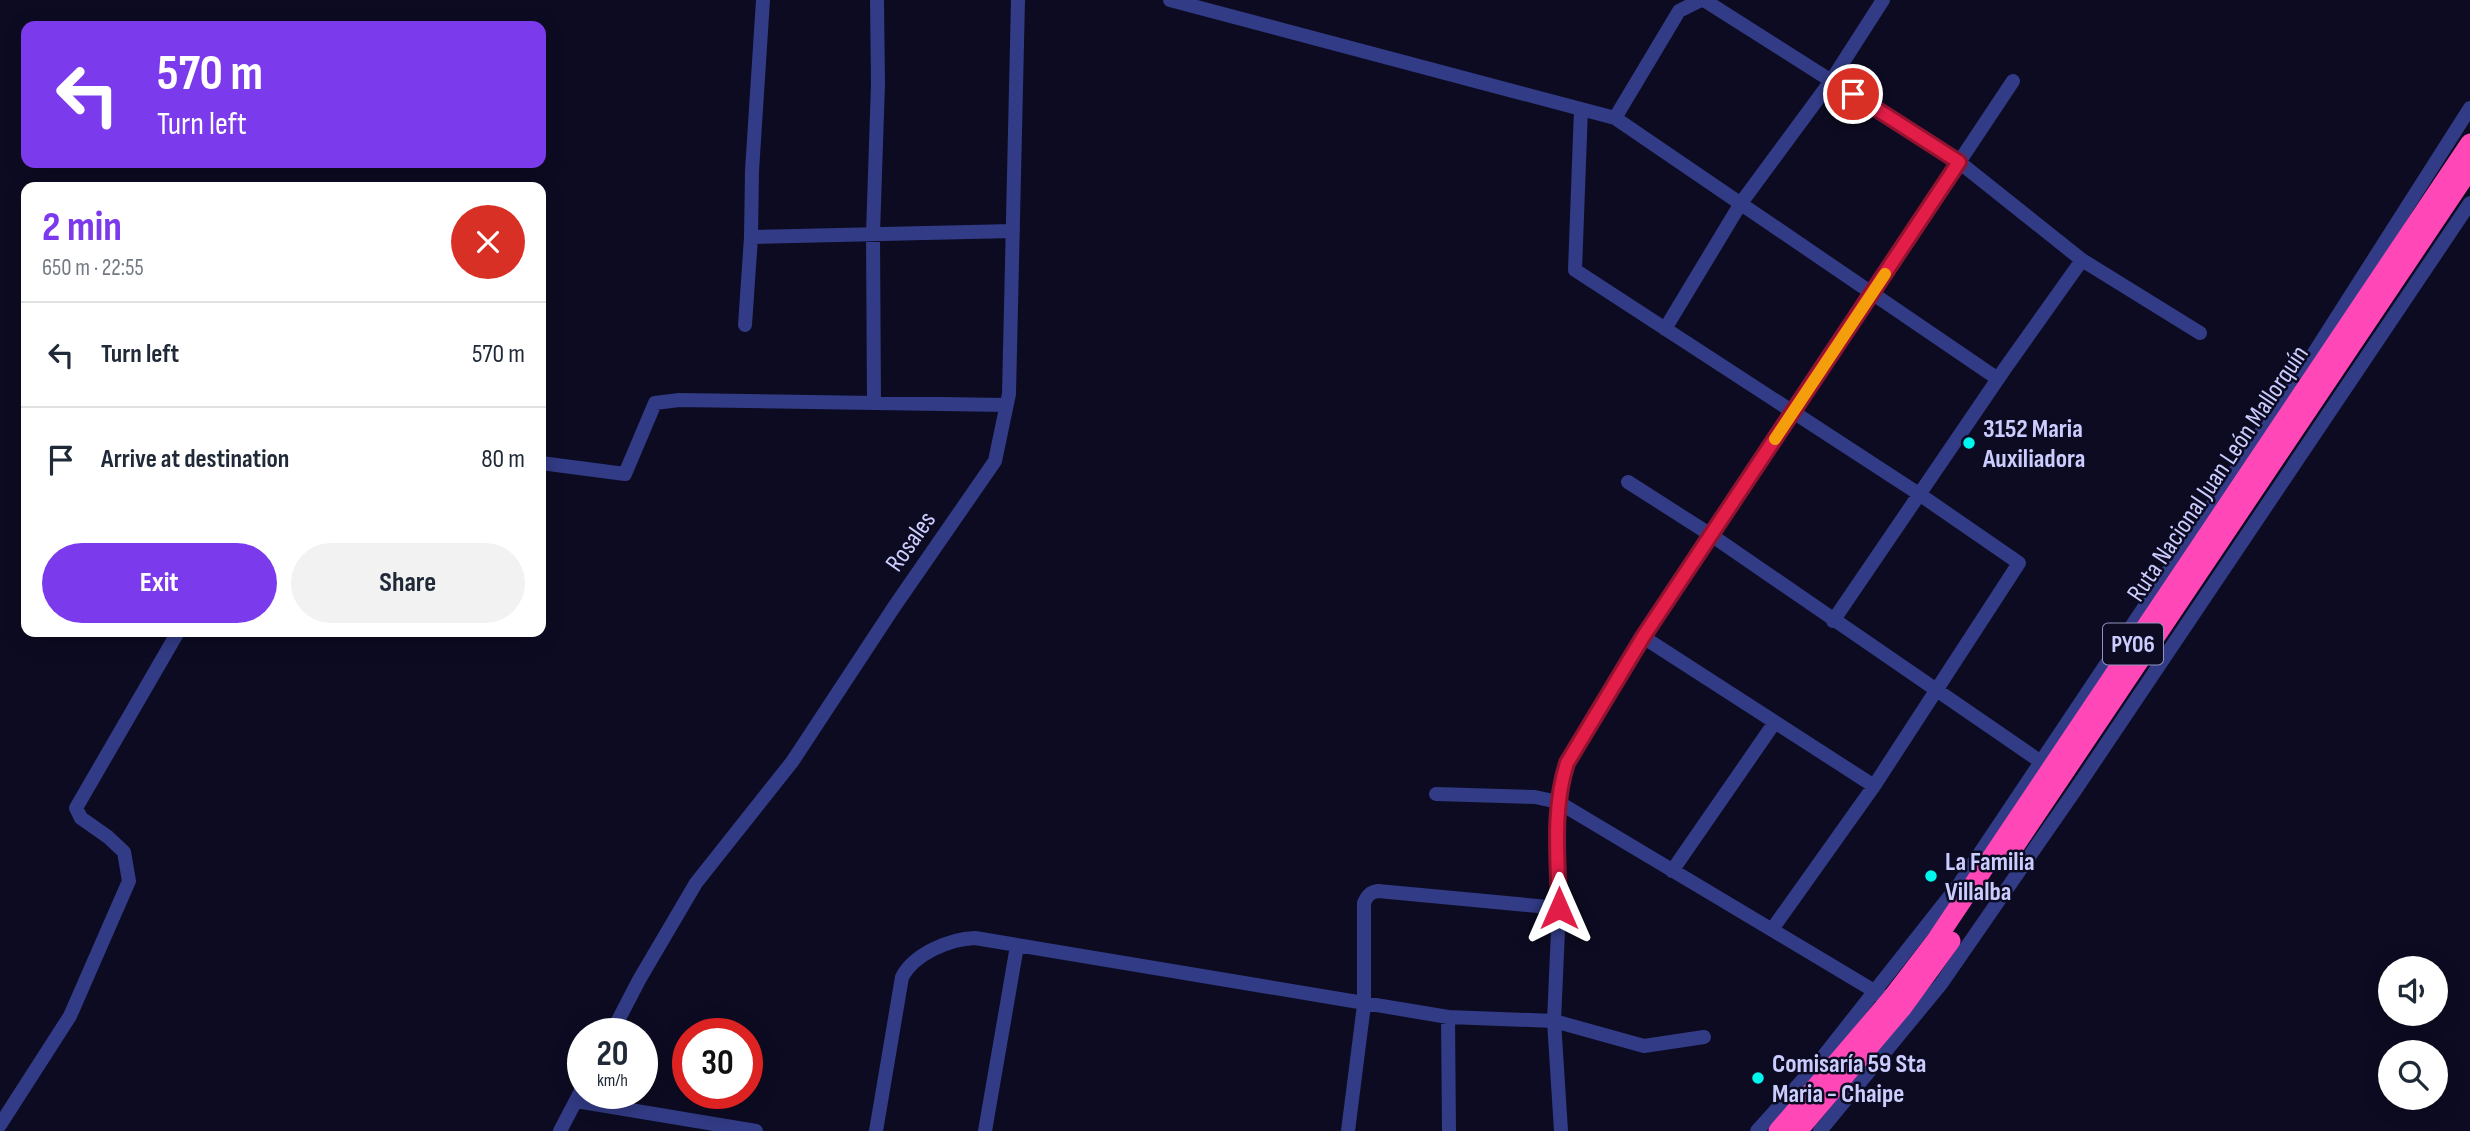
<!DOCTYPE html>
<meta charset="utf-8">
<style>
body{margin:0;font-family:"Sofia Sans Condensed",sans-serif;background:#f2f2f3;color:#1f2937;height:100vh;display:flex;flex-direction:column;font-size:26px;white-space:nowrap}
*{box-sizing:border-box;margin:0}
p{font-size:23px;color:#747a83}
.icon{flex:none;width:38px;height:38px;fill:none;stroke:currentColor;stroke-width:2;stroke-linecap:round;stroke-linejoin:round}
.map{position:relative;flex:1;overflow:hidden}
.sheet{position:absolute;left:21px;top:182px;width:525px;height:455px;display:flex;flex-direction:column;background:#fff;border-radius:14px;box-shadow:0 4px 18px #0003}
.sheet>*{flex:none}
.top-card{position:absolute;left:21px;top:21px;width:525px;height:147px;border-radius:14px;box-shadow:0 4px 18px #0003;background:#7c3aed;color:#fff;overflow:hidden}
.tools{position:absolute;left:2378px;top:956px;display:grid;gap:14px}
.tools a{display:grid;place-items:center;width:70px;height:70px;border-radius:50%;background:#fff;box-shadow:0 4px 18px #0003;font-size:35px}
.speed{position:absolute;left:567px;top:1018px;display:flex;gap:14px;font-size:35px;font-weight:700;text-align:center}
.speed>*{display:grid;place-content:center;width:91px;height:91px;border-radius:50%;background:#fff;box-shadow:0 4px 18px #0003;line-height:1}
.speed small{font-size:18px;font-weight:400}
.speed .limit{border:10px solid #d22;background:#fff;color:#111}
.pin{position:absolute;display:grid;place-items:center;width:60px;height:60px;color:#fff;margin:-30px;border:4px solid #fff;border-radius:50%;box-shadow:0 2px 7px #0007}
.me{position:absolute;width:77px;margin:-38px;rotate:0deg;stroke-linejoin:round;filter:drop-shadow(0 0 5px #0008)}
.turn{display:flex;align-items:center;gap:24px;height:147px;padding:0 21px;font-size:32px}
.turn .icon{width:91px;height:91px;stroke-width:2.5}
.turn b{display:block;font-size:49px;line-height:60px}
.round{display:grid;place-items:center;flex:none;width:74px;height:74px;border-radius:37px;background:#f2f2f3}
.summary{display:flex;align-items:center;justify-content:space-between;height:119px;padding:0 21px}
h1{font-size:42px;font-weight:700;line-height:52px;color:#7c3aed}
.action{display:flex;gap:14px;margin-top:auto;padding:14px 21px}
.action a{flex:1;height:80px;border-radius:42px;background:#7c3aed;color:#fff;font-size:28px;font-weight:700;line-height:80px;text-align:center}
.action a+a{background:#f2f2f3;color:#1f2937}
ul{padding:0;list-style:none}
li{display:flex;align-items:center;gap:21px;height:105px;padding:0 21px;border-top:2px solid #e0e1e3}
li div{flex:1}
li b{display:block;font-size:26px}
li em{font-style:normal}
.map>svg:first-child{display:block}
</style>
<div class="map">
<svg width="2470" height="1131" viewBox="0 0 2470 1131">
<rect width="100%" height="100%" fill="#0c0b22"/>
<g fill="none" stroke-linecap="round" stroke-linejoin="round">
<path stroke="#323b85" stroke-width="14" d="M1170 0 1615 118 1998 379
M1704 0 1959 162 2082 260 2200 333
M1581 109 1575 270 1919 494 2019 563 1874 786 1773 928
M1615 118 1679 11 1701 0
M751 237 1013 231
M745 325 751 237 752 171 763 0
M1665 329 1741 203 1831 81 1883 0
M874 403 873 233 878 84 877 0
M541 463 625 474 655 403 679 400 1006 405
M1628 482 1711 535 2047 766
M1833 621 2006 367 2082 260
M1643 637 1874 786
M1436 794 1535 797 1558 802 1881 995
M1672 871 1775 722
M1448 1017 1449 1131
M611 1034 639 980 696 883 792 762 894 607 995 461 1009 394 1018 0
M576 1101 756 1131
M0 1125 70 1016 129 881 124 852 108 837 81 818 76 808 178 632
M560 1131 583 1087
M876 1131 902 977C914 954 949 939 975 938L1448 1017 1554 1021 1644 1046 1704 1037
M985 1131 1017 946
M1348 1131 1364 1005V903C1367 896 1370 892 1378 891L1559 908
M1561 1131 1554 1021 1559 908 1558 802 1561 782 1567 763 1643 637 2013 81
M1757 1131 1818 1063 1960 883 2314 353 2470 108
M1820 1131 1941 984 2076 789 2470 203"/>
<path stroke="#ff47b8" stroke-width="19" d="M2013 849 2470 169
M1778 1131 1890 1000 1936 940 2470 143
M1798 1131 1903 1007 1951 941"/>
</g>
<g fill="none" stroke-linecap="round" stroke-linejoin="round">
<g stroke="#92132f" stroke-width="18">
<path id="route" d="M1559 908C1558 860 1552 809 1567 763L1643 637 1959 162 1853 94"/>
</g>
<use href="#route" stroke="#e11d48" stroke-width="12"/>
<path stroke="#f59e0b" stroke-width="12" d="M1775 439 1885 274"/>
</g>
<g fill="#00f7ee" stroke="#0c0b22" stroke-width="2.5">
<circle cx="1969" cy="443" r="7"/>
<circle cx="1931" cy="876" r="7"/>
<circle cx="1758" cy="1078" r="7"/>
</g>
<g text-anchor="middle" stroke-width="5" stroke-linejoin="round" paint-order="stroke">
<rect fill="#0c0b22" stroke="#9293bd" stroke-width="2" x="2103" y="623.5" width="60" height="41" rx="5"/>
<g font-size="24" font-weight="bold" fill="#cccdff">
<text x="2133" y="652">PY06</text>
</g>
<g font-size="26" font-weight="bold" fill="#cccdff" stroke="#0c0b22" text-anchor="start">
<text x="1983" y="437">3152 Maria<tspan x="1983" dy="30">Auxiliadora</tspan></text>
<text x="1945" y="870">La Familia<tspan x="1945" dy="30">Villalba</tspan></text>
<text x="1772" y="1072">Comisaría 59 Sta<tspan x="1772" dy="30">Maria - Chaipe</tspan></text>
</g>
<g font-size="26" fill="#cccdff" stroke="#0c0b22">
<text transform="translate(2217 473) rotate(-56)" y="9">Ruta Nacional Juan León Mallorquín</text>
<text transform="translate(910 541) rotate(-55)" y="9">Rosales</text>
</g>
</g>
</svg>
<div class="tools">
<a><svg class="icon" aria-label="sound" viewBox="0 0 24 24"><path d="M4 9h4l5-4v14l-5-4H4zM17 9q2 3 0 6"/></svg></a>
<a><svg class="icon" aria-label="search" viewBox="0 0 24 24"><circle cx="10" cy="10" r="6"/><path d="M15 15l6 6"/></svg></a>
</div>
<div class="speed"><div>20<small>km/h</small></div><div class="limit">30</div></div>
<div class="pin" style="left:1853px;top:94px;background:#d93025"><svg class="icon" aria-label="arrive" viewBox="0 0 24 24"><path d="M6 21V4h12l-3 4 3 4H6"/></svg></div>
<svg class="me" style="left:1559px;top:908px" viewBox="-20 -20 40 40"><path d="M0-17L14 15 0 8-14 15z" fill="#e11d48" stroke="#fff" stroke-width="4"/></svg>
<div class="top-card">
<div class="turn"><svg class="icon" aria-label="left" viewBox="0 0 24 24"><path d="M17 20v-9H6M10 6l-5 5 5 5"/></svg><div><b>570 m</b>Turn left</div></div>
</div>
<section class="sheet">
<div class="summary"><div><h1>2 min</h1><p>650 m · 22:55</p></div><a class="round" style="background:#d93025;color:#fff"><svg class="icon" aria-label="close" viewBox="0 0 24 24"><path d="M6 6l12 12M18 6L6 18"/></svg></a></div>
<ul>
<li><svg class="icon" aria-label="left" viewBox="0 0 24 24"><path d="M17 20v-9H6M10 6l-5 5 5 5"/></svg><div><b>Turn left</b></div><em>570 m</em></li>
<li><svg class="icon" aria-label="arrive" viewBox="0 0 24 24"><path d="M6 21V4h12l-3 4 3 4H6"/></svg><div><b>Arrive at destination</b></div><em>80 m</em></li>
</ul>
<div class="action"><a>Exit</a><a>Share</a></div>
</section>
</div>
